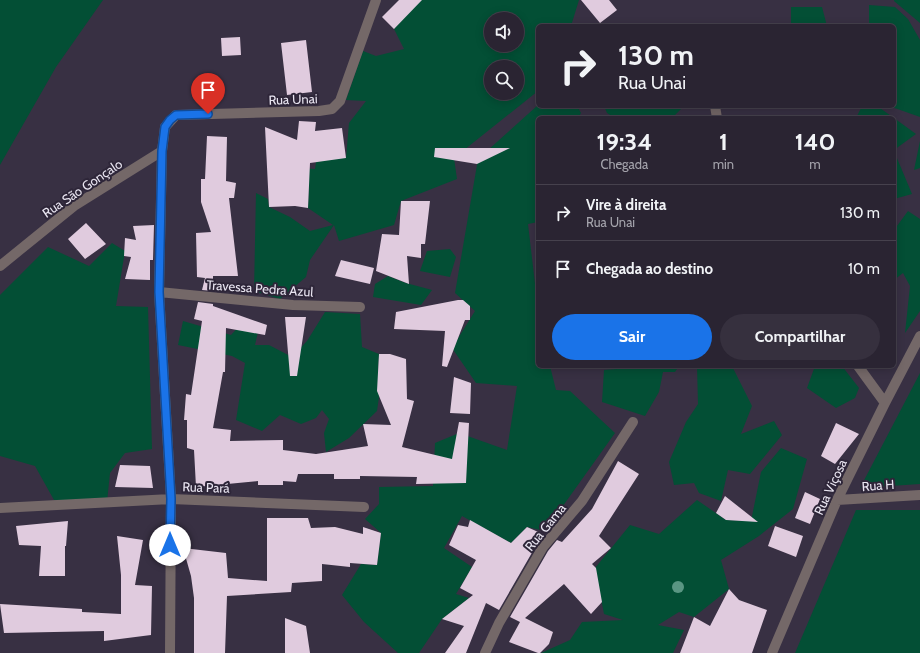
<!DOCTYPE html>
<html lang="pt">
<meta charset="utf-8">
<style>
body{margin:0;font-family:Cabin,sans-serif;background:#36303e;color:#f1f3f6;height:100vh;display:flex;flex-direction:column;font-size:15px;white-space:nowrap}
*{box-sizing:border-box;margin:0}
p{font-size:13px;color:#a5a4ac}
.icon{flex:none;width:22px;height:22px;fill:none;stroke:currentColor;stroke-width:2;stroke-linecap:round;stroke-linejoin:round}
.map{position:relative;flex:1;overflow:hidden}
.sheet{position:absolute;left:536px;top:116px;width:360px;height:252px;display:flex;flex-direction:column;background:#2a2432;border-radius:6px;box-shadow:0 2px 10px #0003,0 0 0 1px #46414d}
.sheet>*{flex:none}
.hud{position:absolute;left:536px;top:24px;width:360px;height:84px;border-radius:6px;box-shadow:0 2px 10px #0003,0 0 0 1px #46414d;background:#2a2432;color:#f1f3f6;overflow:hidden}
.controls{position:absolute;left:484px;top:12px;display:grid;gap:8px}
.controls a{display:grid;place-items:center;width:40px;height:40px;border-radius:50%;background:#2a2432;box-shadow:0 2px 10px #0003,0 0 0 1px #46414d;font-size:20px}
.pin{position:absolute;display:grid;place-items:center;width:34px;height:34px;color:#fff;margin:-41px -17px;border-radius:50% 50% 50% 0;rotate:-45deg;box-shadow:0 0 4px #0007}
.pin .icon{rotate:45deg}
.me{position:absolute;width:44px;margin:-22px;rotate:0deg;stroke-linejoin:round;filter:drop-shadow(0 0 3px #0008)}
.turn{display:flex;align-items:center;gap:14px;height:84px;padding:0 16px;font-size:18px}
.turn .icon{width:52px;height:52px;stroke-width:2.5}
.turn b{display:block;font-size:28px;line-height:34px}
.eta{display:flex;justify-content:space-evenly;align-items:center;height:68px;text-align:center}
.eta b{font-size:24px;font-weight:700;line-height:28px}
.primary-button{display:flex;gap:8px;margin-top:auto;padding:8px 16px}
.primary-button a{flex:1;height:46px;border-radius:24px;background:#1a73e8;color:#fff;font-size:16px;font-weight:700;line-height:46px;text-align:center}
.primary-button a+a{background:#36303e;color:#f1f3f6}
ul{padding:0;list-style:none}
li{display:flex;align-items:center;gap:12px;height:56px;padding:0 16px;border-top:1px solid #46414d}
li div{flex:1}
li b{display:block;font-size:15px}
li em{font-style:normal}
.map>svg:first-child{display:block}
</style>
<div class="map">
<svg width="920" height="653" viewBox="0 0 920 653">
<rect width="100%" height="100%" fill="#383043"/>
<path fill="#034f35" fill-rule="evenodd" d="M0 0H103L56 67 0 165Z
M416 0H579L571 26H538V91L454 158 457 179 401 201 394 225 339 241 334 225 310 260 306 277 280 299 254 291 256 193 268 199 269 207 290 217 310 231 333 225 308 208 309 183H293L287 167 315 169 319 143 346 158 349 123 366 101 346 100 363 51 376 56 404 49 394 29ZM491 19H517V45H491ZM491 67H517V93H491Z
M894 0H920V23L894 1Z
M869 5 895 7 908 19 920 40V117L889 106H894V26H869Z
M791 7H822L827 26H791Z
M538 105 577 106 581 113 578 118H538V222L528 224 538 309V366H550L556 390 570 391 615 433 545 531 527 527 511 543 462 516 444 548 472 567 456 594 469 598 442 619 419 653H398L364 622 342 595 361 564 377 565 381 533 365 519 379 504V487L433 486 435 443 459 433 507 450 517 386 476 383 452 348 475 311 455 293 478 159Z
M604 106H684L672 118H615L607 113Z
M862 106H877L894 118H856Z
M894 118 916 134 894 150Z
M920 141V168L914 170Z
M894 151 912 194 894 199Z
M908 211 920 219V311L905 333 910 286 903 273 894 280V230Z
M112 243 125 251 116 306 148 307 152 449 125 453 110 473 107 502 54 500 35 466 0 456V295L48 247 89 266Z
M450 249 456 257 450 277 420 271 427 251Z
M388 276 406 283 432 290 421 305 373 297 375 284Z
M325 312 360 314 362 347 379 354 378 373 381 383 377 411 349 438 326 452 324 433 329 419 322 410 316 418 301 424 280 415 262 431 236 420 245 363 232 356 178 345 183 321 231 335 242 323 258 332 255 345H269L292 357 307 341Z
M628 366H679L675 372H663L659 392 645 416 602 402 604 370 629 368Z
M697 366H732L752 406 741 434 774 421 782 435 750 474 728 470 721 501 699 493 694 483 674 485 669 462 686 422 698 404Z
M815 366H842L859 388 855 398 836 408 807 388Z
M920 373V484L860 488Z
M781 448 807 459 793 509 759 536 721 560 729 589 694 617 679 612 658 625 684 630 673 653H541L570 640 582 622 623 620 604 614 595 568 630 525 659 534 697 500 726 520 751 521 761 472Z
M856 510H920V653H795Z"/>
<path fill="#e0cbde" d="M399 0H422L394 29 382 17Z
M581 0H609L617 10 600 23Z
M240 37 241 55 222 56 221 38Z
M306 40 312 92 287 95 281 43Z
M299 121 316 122 315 131 342 128 346 158 310 163 308 208 295 206 269 207 265 127 297 140Z
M207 136 227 137 226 181 236 183 234 198H229L238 276H213V291L202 290 205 278 197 277 196 233 211 232 201 202V179H205Z
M435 148H510L477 164 434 157Z
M401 201H430L425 244H421V258L407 256 409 284 376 271 382 234 399 235Z
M86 223 106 244 85 259 68 239Z
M154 225 153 260H150V280L125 279 131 257 124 256 125 238 136 240 133 226Z
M341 260 374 268 370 284 335 276Z
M458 300H463L470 306V320H465L447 367 442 366 445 331 394 329 396 312Z
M198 302 213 304V306L267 325 265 335 226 328 225 372H223L213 428 231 430 230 441 283 440V450L316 454 368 446 363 424 391 425 377 391 379 354H390L406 359 407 399 414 401 402 447 452 459 459 422 469 423 466 483 416 484 417 477 360 476V479H334V474H298L296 482 283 481V485H258V481L196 487 194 450 187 448V420H184L186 394 191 395 202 321 194 319Z
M285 317H306L297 376H290Z
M454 377 471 383 470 414 450 413Z
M836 423 859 434 835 464 821 456Z
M618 461 639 474 599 536 611 548 592 564 596 568 602 602 591 614 564 584 525 618 553 632 549 644 540 653H538L509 642 520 622 510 617 548 551 557 540 562 542 592 509Z
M120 465 150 466 153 488 115 487Z
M805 492 820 499 810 524 795 518Z
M725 496 758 522 726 520 716 513Z
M267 518H308L311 528 335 527 363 534V527L381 533 377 565 350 563V567L322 564V581L292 583 291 592 227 596 225 653H194V598L191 576 183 548 226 553 228 578 267 581Z
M470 520 511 543 527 527 545 535 537 544 499 610 486 603 466 653H445L464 626 442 619 473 595 460 588 476 560 449 545 458 525 468 527Z
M68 521 66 546H65V576H39L41 546 19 545 16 526Z
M775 526 803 536 796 557 768 546Z
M117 536 143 540 135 585 152 586 151 635 104 641V631L4 633 0 604 82 609V612L121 614V575Z
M729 589 739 600 767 610 752 653H680L694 617 710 626Z
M285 618 306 626 310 653H285Z"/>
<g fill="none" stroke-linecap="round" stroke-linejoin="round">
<path stroke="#746868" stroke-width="10" d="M715 106 717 118
M0 266 74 206 162 151
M159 292 293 305 360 307
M858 366 885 403
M837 500 920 495
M0 508 171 499 364 507
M170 653 171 499 159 292 162 151 165 127 176 115 319 111 332 109 340 101 376 0
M485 653 499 623 543 547 582 501 633 422
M772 653 837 500 885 403 920 336"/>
</g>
<circle fill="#5a9683" cx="678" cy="587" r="6"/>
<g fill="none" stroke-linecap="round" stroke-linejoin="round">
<g stroke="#114b97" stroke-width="10">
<path id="route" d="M170 545 171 499 159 292 162 151 165 127 170 120 176 115 208 114"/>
</g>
<use href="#route" stroke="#1a73e8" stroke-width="7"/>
</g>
<g text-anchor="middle" stroke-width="4" stroke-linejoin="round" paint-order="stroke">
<g font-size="13" fill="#e9e5f1" stroke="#2e2639">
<text transform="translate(293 99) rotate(-2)" y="5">Rua Unai</text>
<text transform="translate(82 188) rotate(-34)" y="5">Rua São Gonçalo</text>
<text transform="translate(260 288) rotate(4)" y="5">Travessa Pedra Azul</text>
<text transform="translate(878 485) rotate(-4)" y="5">Rua H</text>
<text transform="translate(206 487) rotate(2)" y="5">Rua Pará</text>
<text transform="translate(830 487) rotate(-65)" y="5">Rua Viçosa</text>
<text transform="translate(545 527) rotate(-51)" y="5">Rua Gama</text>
</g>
</g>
</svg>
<div class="controls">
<a><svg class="icon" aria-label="sound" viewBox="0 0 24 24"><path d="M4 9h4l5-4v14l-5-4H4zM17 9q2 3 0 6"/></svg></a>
<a><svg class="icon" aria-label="search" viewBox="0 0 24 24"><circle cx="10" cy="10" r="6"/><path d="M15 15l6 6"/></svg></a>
</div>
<div class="pin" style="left:208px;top:114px;background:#d93025"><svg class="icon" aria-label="arrive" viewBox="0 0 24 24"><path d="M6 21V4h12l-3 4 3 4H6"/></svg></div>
<svg class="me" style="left:170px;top:545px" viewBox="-20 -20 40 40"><circle r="19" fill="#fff"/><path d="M0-13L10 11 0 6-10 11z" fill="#1a73e8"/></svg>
<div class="hud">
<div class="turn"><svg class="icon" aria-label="right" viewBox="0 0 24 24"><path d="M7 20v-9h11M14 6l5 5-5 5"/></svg><div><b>130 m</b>Rua Unai</div></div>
</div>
<section class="sheet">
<div class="eta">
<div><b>19:34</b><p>Chegada</p></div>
<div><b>1</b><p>min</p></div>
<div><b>140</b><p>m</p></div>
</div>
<ul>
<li><svg class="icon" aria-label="right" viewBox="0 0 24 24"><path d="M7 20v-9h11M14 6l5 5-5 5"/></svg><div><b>Vire à direita</b><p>Rua Unai</p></div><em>130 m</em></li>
<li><svg class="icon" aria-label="arrive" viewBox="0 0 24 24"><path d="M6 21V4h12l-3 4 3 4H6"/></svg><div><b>Chegada ao destino</b></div><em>10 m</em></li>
</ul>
<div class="primary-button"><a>Sair</a><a>Compartilhar</a></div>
</section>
</div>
